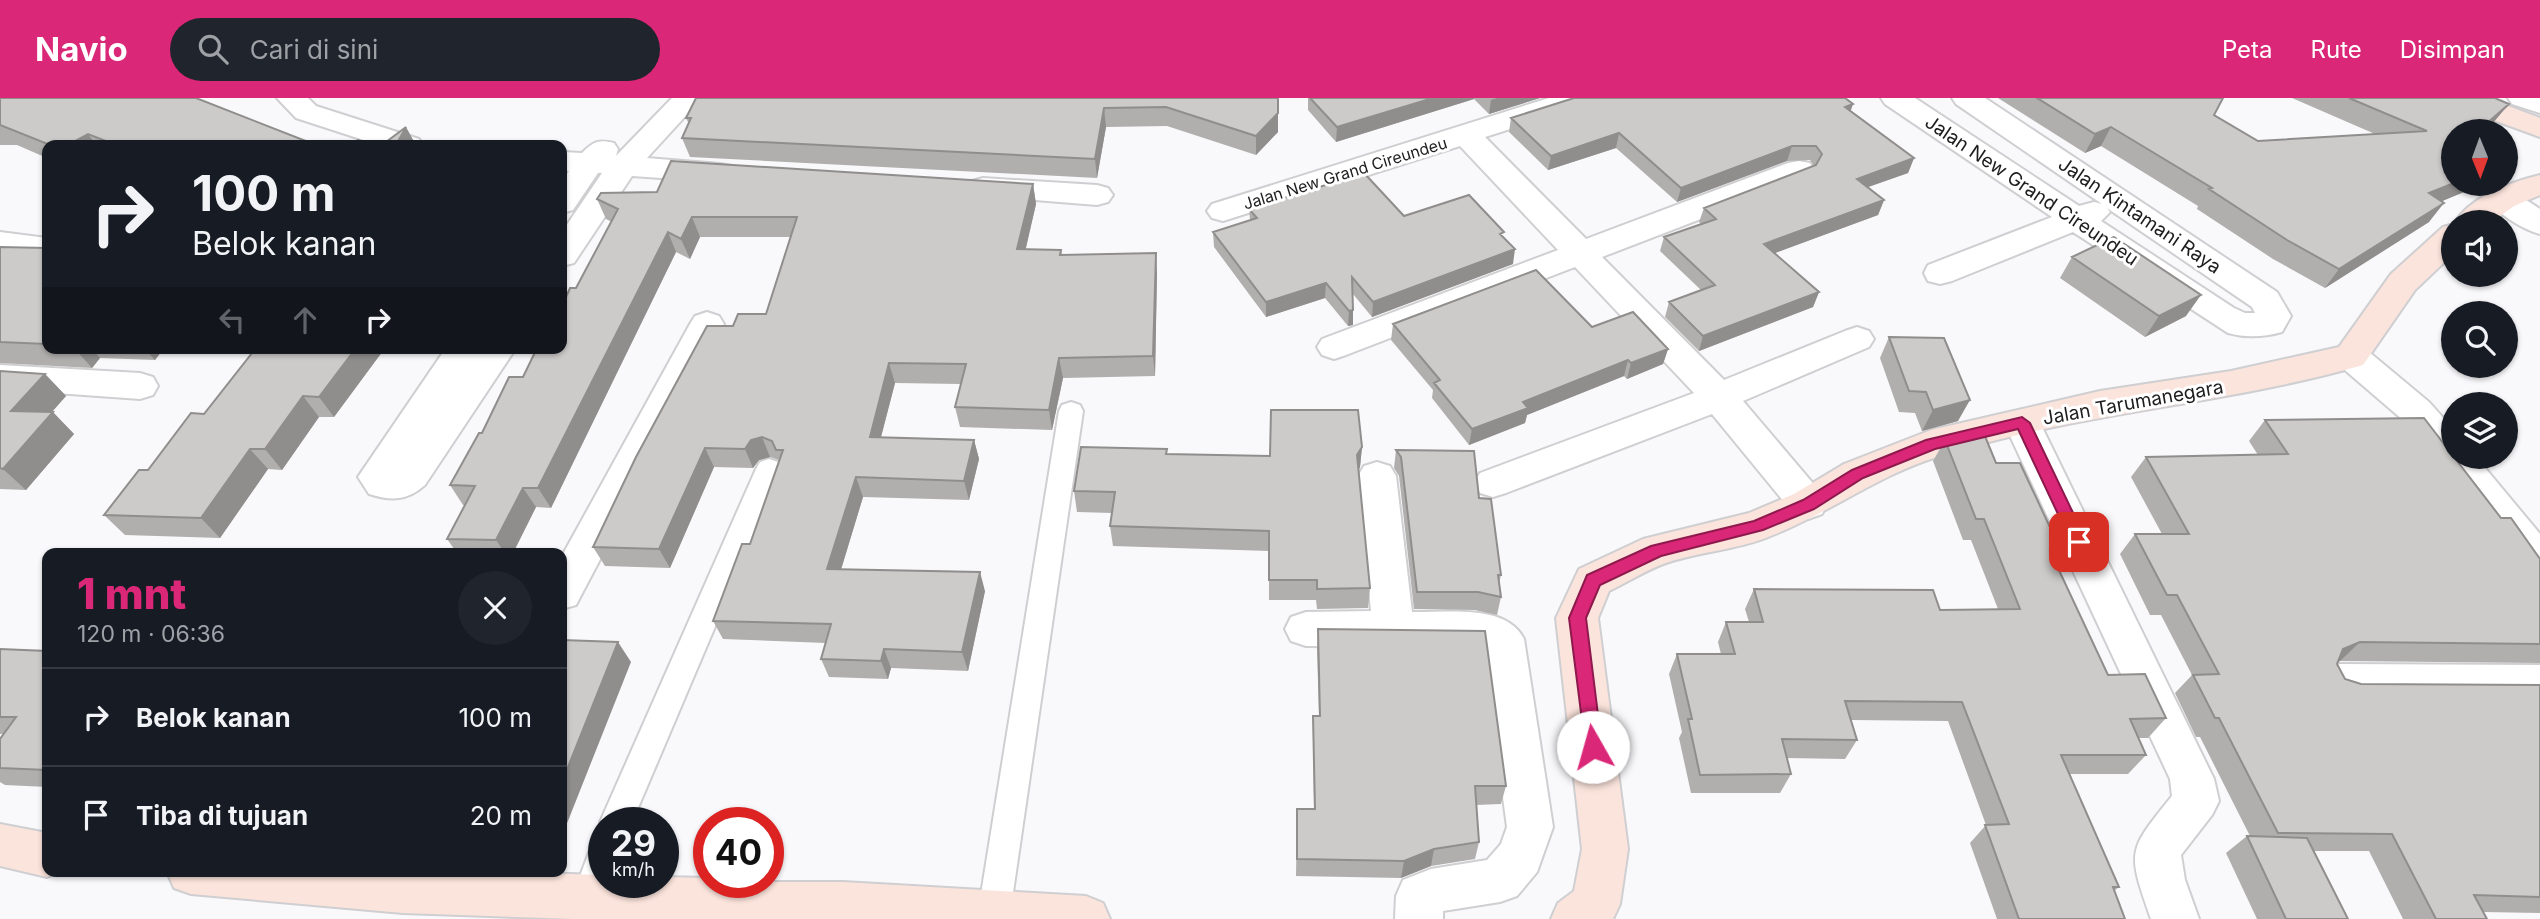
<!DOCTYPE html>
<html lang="id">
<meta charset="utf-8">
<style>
body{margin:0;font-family:Inter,sans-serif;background:#20242c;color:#f1f3f6;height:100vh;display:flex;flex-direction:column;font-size:26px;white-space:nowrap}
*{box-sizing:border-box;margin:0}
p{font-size:23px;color:#9ea1a6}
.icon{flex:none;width:38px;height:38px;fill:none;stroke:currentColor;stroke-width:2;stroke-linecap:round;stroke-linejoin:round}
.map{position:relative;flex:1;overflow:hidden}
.drawer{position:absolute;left:42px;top:450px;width:525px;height:329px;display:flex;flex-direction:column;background:#171b24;border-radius:14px;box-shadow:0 2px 5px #0004}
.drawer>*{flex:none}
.banner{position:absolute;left:42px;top:42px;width:525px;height:214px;border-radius:14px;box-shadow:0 2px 5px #0004;background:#171b24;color:#f1f3f6;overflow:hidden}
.needle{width:46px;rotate:179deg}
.buttons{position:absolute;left:2441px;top:21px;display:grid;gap:14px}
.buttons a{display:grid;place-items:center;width:77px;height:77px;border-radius:50%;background:#171b24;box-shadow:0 2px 5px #0004;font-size:35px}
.speed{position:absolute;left:588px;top:709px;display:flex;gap:14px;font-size:35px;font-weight:700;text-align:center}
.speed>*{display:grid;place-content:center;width:91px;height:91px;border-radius:50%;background:#171b24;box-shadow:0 2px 5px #0004;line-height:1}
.speed small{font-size:18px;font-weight:400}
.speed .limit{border:10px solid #d22;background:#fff;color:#111}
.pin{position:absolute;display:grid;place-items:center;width:60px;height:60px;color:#fff;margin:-30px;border-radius:14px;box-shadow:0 4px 10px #0006}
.me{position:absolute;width:77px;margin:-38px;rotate:353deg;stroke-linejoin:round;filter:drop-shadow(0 0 5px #0008)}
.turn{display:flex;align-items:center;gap:24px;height:147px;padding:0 35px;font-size:32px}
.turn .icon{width:91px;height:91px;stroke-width:2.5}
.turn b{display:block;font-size:49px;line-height:60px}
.lanes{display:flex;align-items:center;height:66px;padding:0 35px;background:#0003;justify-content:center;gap:35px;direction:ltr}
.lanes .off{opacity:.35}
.round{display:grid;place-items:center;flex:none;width:74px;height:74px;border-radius:37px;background:#20242c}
.headline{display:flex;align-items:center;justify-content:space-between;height:119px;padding:0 35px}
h1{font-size:42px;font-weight:800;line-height:52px;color:#db2777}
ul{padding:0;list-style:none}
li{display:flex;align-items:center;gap:21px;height:98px;padding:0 35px;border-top:2px solid #363941}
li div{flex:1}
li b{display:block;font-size:26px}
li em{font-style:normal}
header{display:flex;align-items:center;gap:42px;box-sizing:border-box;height:98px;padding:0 35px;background:#db2777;color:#fff}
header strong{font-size:33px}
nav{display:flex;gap:38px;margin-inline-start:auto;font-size:24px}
.search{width:490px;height:63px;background:#20242c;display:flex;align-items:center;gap:18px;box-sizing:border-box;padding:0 24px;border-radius:38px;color:#9ea1a6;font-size:26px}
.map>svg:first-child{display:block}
</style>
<header>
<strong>Navio</strong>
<div class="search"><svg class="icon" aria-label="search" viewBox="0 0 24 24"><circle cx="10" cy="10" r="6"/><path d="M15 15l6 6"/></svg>Cari di sini</div>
<nav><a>Peta</a><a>Rute</a><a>Disimpan</a></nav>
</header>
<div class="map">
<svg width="2540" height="821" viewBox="0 0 2540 821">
<rect width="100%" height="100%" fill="#f9f9fc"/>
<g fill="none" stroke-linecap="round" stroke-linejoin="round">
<g stroke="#cfcfd2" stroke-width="4">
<path id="lane" d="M1071 304 1080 307 1083 313 1010 815 1008 821H980L978 815 1059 313 1062 307Z
M769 361 778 364 782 371 632 724H604V731L600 724 756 371 760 364Z
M604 739V784H609L599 810 588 814 577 810 572 799 593 744Z"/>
</g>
<g stroke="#cfcfd2" stroke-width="4">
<path id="street" d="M277 0H308L316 8 419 41 423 47H379L296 20Z
M672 0H702L647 60 720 66 731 68 735 75 731 82 720 84 632 78 574 165 562 168V134L602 75H598L573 112 562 115V83L569 73 562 72V54L582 55C593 44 598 41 614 45L618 51 616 58Z
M1549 0H1593L1589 6 1485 39 1586 141 1788 65 1799 63 1810 65 1814 72 1810 79 1602 159 1724 282 1845 233 1857 229 1869 233 1874 241 1869 249 1743 303 1822 396 1827 406 1822 416 1808 421 1794 416 1712 316 1506 395 1493 399 1480 395 1474 385 1480 375 1694 295 1575 169 1346 257 1334 261 1322 257 1317 249 1322 241 1558 152 1460 48 1223 123 1212 120 1207 113 1212 106Z
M1881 0H1915L2079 108 2094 104 2102 106 1956 6 1952 0H1985L2277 194 2291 218 2282 234C2264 239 2246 240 2228 235L2073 134 1952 183 1940 186 1928 183 1924 175 1928 167 2052 119 1885 6ZM2107 110 2252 209 2255 215H2245L2234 210 2101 123 2110 114Z
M2508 0H2540V15L2512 6Z
M983 80 1097 87 1108 90 1113 97 1108 104 1097 107 972 97 968 90 972 83Z
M2503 91 2514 94 2540 111V136C2522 131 2498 116 2487 101L2492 94Z
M0 134 47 140V160L0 154Z
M707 214 719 218 724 226 576 507 562 511V458L690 226 695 218Z
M2351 246 2363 249 2429 304 2454 332V359H2476L2540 436V480L2526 475 2403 322 2339 267 2334 258 2339 249Z
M446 250H516L425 387C407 403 391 403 369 396L358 379Z
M0 267 140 275 153 279 158 288 153 297 140 301 0 291Z
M2022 312 2035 316 2040 325 2214 681 2219 703 2212 717 2181 757 2185 782 2199 821H2151C2127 752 2127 754 2172 698L2170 681 2004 325 2009 316Z
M1377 364 1390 368 1396 378 1412 514C1447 515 1506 505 1524 541L1553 729 1537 774 1517 798 1500 804 1443 813V821H1395L1396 798 1403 782 1431 771 1487 762 1501 746 1507 729 1483 550 1306 548 1291 543 1285 531 1291 519 1306 514 1371 513 1358 378 1364 368Z
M2340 566 2540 567V603L2340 602 2325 597 2319 584 2325 571Z"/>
</g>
<g stroke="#cfcfd2" stroke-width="4">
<path id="secondary" d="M2446 0H2487L2540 20V39L2450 6Z
M2540 77V97L2514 108 2492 124H2455C2472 98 2511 84 2540 77Z
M2454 126V155L2415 192 2363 267C2224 307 2078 314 1940 358 1880 376 1831 414 1773 437 1739 452 1701 453 1666 465 1646 472 1628 484 1609 493L1598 520 1628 751 1620 806 1613 821H1551L1558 805 1574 793 1582 751 1556 520 1579 471 1643 441 1749 415 1794 396 1844 366 1931 332 2100 293 2231 273 2339 249 2391 176 2443 129Z
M0 726 47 735V774H60L47 779 0 768Z
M167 774H498L604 777V784H663V779L709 780V784H843L1086 798 1103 805 1110 821H574L403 815 191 796 174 790Z"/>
</g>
<use href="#lane" fill="#fff" fill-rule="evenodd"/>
<use href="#street" fill="#fff" fill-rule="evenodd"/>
<use href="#secondary" fill="#fbe4dc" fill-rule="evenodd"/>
</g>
<path fill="#b0afad" d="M0 0 316 47H47V60L17 47H0Z
M1278 0V34L1256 57 1167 28 1106 29 1097 80 690 59 682 40 689 26 686 20Z
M1308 0H1540L1489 16 1474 1 1336 44 1308 12Z
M1998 0H2223L2214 17 2258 43 2375 36 2292 0H2495L2493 25 2454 33V86L2464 94 2441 103 2429 124 2325 190 2273 161 2197 111 2198 108 2101 48 2085 55Z
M1851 13 1914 60 1908 75 1868 89 1884 102 1878 117 1774 155 1819 194 1813 209 1699 253 1665 219 1669 204 1701 192 1660 153 1664 139 1701 126 1699 124 1704 110 1814 68 1810 62 1787 63 1677 104 1616 50 1548 72 1509 34 1511 20Z
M1033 86 1036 106 1025 152H1061L1062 157 1157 175 1155 278 1063 280 1052 332 960 329 955 309 961 286 895 285 881 339 974 342 979 361 969 402 863 399 841 472 985 493 968 573 891 570 888 581 829 579 821 561 826 545 723 541 713 523 750 446 779 362 770 359 759 362 753 370 714 369 670 470 605 468 593 449 733 228 766 216 791 139H700L690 161 676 154 551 410 536 409 513 455H457L447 441 465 407H463L450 387 482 335 523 279 562 250 576 190 612 124 606 121 597 101 657 94Z
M1249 111 1404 118 1504 140 1513 166 1372 219 1353 196V227L1348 228 1325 200 1266 219 1214 149 1213 134 1250 122Z
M0 149 47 150V250H164L155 262 100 260 92 270 0 265Z
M2072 159 2186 218 2145 239 2060 180Z
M1393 226 1592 229 1668 251 1663 266 1627 281 1624 278 1527 317 1525 325 1469 347 1432 300 1433 292 1391 242Z
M1889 239 1958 323 1922 333 1915 315 1899 314 1880 260Z
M385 250 334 319H319L282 372 268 371 220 440 125 437 104 417 204 316Z
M0 273 45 276 66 298 52 314 74 336 26 392 0 391Z
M2265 322 2501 420 2540 461V565L2340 563 2338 564 2337 566 2345 581 2361 586 2540 587V815L2483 814 2487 821H2403L2369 753H2314L2348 821H2257L2226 755 2247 738H2250L2200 639H2196L2175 595 2192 577 2161 517H2150L2120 456 2135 436H2162L2131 379 2146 359 2258 357 2249 343Z
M1945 342 1996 365 2061 453 2054 462 2108 577 2166 620 2148 640H2138L2146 657 2128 676H2069L2119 789 2114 793 2125 821H1997L1970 745 1986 727 1948 623 1851 622 1857 642 1845 661 1787 660 1791 676 1780 695H1691L1679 640 1682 634 1669 576 1677 556H1721L1718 544 1726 524H1749L1745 511 1754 491 1940 512 1998 511 1971 442H1963L1933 363Z
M1362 349 1360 369 1358 373 1370 490 1368 510 1317 511 1316 502H1269V453L1113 448 1110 428 1112 415 1077 414 1074 393 1167 351V356L1270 358Z
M1396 352 1479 400 1501 477 1499 485 1501 499 1497 517 1475 512 1414 511 1399 378 1394 370Z
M1318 531 1506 688 1501 706 1476 707 1479 744 1475 761 1431 768 1401 780 1296 778 1297 711H1314L1313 637V618H1319L1317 551Z
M0 551 47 553V689L5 687 0 684V641L4 636H0Z"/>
<path fill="#908e8d" d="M1433 0H1474V1L1336 44 1337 29Z
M1497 0H1540L1489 16 1491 2Z
M1853 6 1848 21 1845 9Z
M2509 6 2493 25 2484 33H2478Z
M1104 10 1106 29 1097 80 1095 61Z
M1278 15V34L1256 57V38Z
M406 29 416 47H396Z
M2111 29 2101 48 2085 55 2095 36Z
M1619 35 1616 50 1548 72 1551 58Z
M88 36 96 47H68Z
M1792 48 1787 63 1677 104 1681 90Z
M1914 60 1908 75 1851 95 1857 81Z
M2454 85 2470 86 2464 94 2414 115 2429 95Z
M1033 86 1036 106 1021 172 1017 151Z
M1884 102 1878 117 1759 161 1764 146Z
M2444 105 2429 124 2325 190 2339 171Z
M692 119 700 139 690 161 681 141Z
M668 134 676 154 551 410 538 390Z
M1515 151 1513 166 1372 219 1373 204Z
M1156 155 1157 175 1155 278 1153 258Z
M1326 185 1325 200 1266 219V204Z
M1819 194 1813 209 1699 253 1703 238Z
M2201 197 2186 218 2145 239 2159 218Z
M1353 212V227L1348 228 1349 213Z
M74 250H91L100 260 92 270Z
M144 250H164L155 262Z
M356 250H385L334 319 319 299Z
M1668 251 1663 266 1627 281 1631 265Z
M1059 260 1063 280 1052 332 1049 312Z
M1628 262 1624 278 1527 317 1525 325 1469 347 1472 331 1523 304Z
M889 265 895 285 876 358 870 339Z
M45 276 66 298 33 335 11 313Z
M303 298 319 319 282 372 265 351Z
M1970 302 1958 323 1922 333 1933 312Z
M53 314 74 336 26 392 3 371Z
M762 339 770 359 759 362 753 370 745 351 751 342Z
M974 342 979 361 969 402 964 383Z
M1362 349 1360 369 1355 378 1357 357Z
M705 350 714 369 670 470 659 451Z
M250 351 268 371 220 440 201 420Z
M856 379 863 399 835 491 827 471Z
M523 390 536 409 513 455H505L496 442Z
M980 474 985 493 968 573 962 554Z
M618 544 631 564 562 738V684Z
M2360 544 2340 563 2323 570 2343 551Z
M884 551 891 570 888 581 881 563Z
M1434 751 1431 768 1401 780 1404 763Z"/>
<path fill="#cdcbc9" stroke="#908e8d" stroke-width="2" d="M0 0H196L316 47H116L88 36 68 47H50L0 27Z
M696 0H1278V15L1256 38 1166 9 1104 10 1095 61 682 40 691 20H686Z
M1310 0H1433L1337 29Z
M1574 0H1845L1853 6 1845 9 1914 60 1857 81 1884 102 1764 146 1819 194 1703 238 1669 204 1715 187 1664 139 1716 121 1704 110 1816 67 1822 56 1816 48H1792L1681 90 1619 35 1551 58 1511 20Z
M2037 0H2223L2214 17 2258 43 2427 33 2349 0H2495L2509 6 2478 33H2454V56L2451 59 2454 60V85L2429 95 2444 105 2339 171 2287 142 2209 91 2212 90 2111 29 2095 36Z
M406 29 396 47H382Z
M358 42 370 47H349Z
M671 63 1033 86 1017 151 1061 152 1060 157 1156 155 1153 258 1059 260 1049 312 955 309 966 266 889 265 870 339 974 342 964 383 856 379 827 471 980 474 962 554 884 551 881 563 821 561 831 526 713 523 742 446H750L783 352H776L772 343 762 339 751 342 745 351 705 350 659 451 593 449 636 359 707 228H733L738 216H766L797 119H692L681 141 668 134 538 390H523L496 442 447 441 475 388 450 387 479 335H482L509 279H523L537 250H562V208L570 190H576L618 111 597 101 601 95 657 94Z
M1364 75 1404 118 1469 97 1504 134 1500 136 1515 151 1373 204 1352 179 1353 212 1349 213 1326 185 1266 204 1213 134 1257 120 1249 111Z
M2114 139 2201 197 2159 218 2072 159Z
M0 149 47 150V246L0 244Z
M1536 172 1592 229 1633 214 1668 251 1631 265 1628 262 1523 304 1528 310 1472 331 1434 285 1440 282 1393 226Z
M1889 239 1944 240 1970 302 1933 312 1926 294 1909 293Z
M256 250H356L319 299 303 298 265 351H250L201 420 104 417 139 372H148L191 315 204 316Z
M0 273 45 276 11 313 53 314 3 371 0 370Z
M1271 312H1358L1362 349 1357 357 1370 490 1317 491V482H1269V433L1110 428 1115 394 1074 393 1081 349 1167 351 1166 356 1270 358Z
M2424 320 2501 420H2511L2540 461V546L2360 544 2343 551 2337 566 2345 581 2361 586 2540 587V799L2474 797 2487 821H2436L2392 736 2278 735 2219 620H2215L2193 577 2219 576 2177 497H2167L2135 436H2189L2146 359 2288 356 2265 322Z
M1982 331 1996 365H2020L2061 453H2050L2108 577 2145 576 2166 620 2130 621 2146 657H2061L2119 789H2113L2125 821H2019L1985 727 2009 726 1962 604 1845 603 1857 642 1782 641 1791 676 1700 677 1688 621H1692L1677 556H1735L1726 524H1763L1754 491 1933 492 1940 512 2020 511 1984 421H1976L1945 342Z
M1396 352 1474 353 1479 400 1491 401 1501 477H1498L1501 499 1478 494H1417L1401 359Z
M1318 531 1485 533 1506 688H1475L1479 744 1434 751 1404 763 1297 761V711H1315L1313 618H1320Z
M562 542 618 544 562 684Z
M0 551 47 553V672L0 670V641L16 619H0Z
M2247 738 2307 740 2348 821H2286Z"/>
<path fill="#db2777" stroke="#8e194d" stroke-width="2" d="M2022 319 2030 325 2087 444 2085 448H2073L2018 331 1935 351 1863 380 1814 411 1763 432 1661 458 1600 487 1586 520 1602 649 1599 654H1586L1569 520 1587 477 1651 448 1754 423 1803 402 1852 372 1926 342Z"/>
<g text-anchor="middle" stroke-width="6" stroke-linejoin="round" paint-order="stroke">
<g font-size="16" fill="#1d1d1e" stroke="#fff">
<text transform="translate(1345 75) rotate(-17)" y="6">Jalan New Grand Cireundeu</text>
</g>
<g font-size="19" fill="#1d1d1e" stroke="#fff">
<text transform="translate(2032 92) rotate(34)" y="7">Jalan New Grand Cireundeu</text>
<text transform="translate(2140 117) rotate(34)" y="7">Jalan Kintamani Raya</text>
<text transform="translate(2133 304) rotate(-10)" y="7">Jalan Tarumanegara</text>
</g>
</g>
</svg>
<div class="buttons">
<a><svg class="needle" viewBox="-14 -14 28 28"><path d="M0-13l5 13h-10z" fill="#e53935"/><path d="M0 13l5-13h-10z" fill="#9ea1a6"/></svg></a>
<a><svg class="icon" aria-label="sound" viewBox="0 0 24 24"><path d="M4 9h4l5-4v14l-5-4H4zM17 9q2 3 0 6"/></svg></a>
<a><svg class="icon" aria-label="search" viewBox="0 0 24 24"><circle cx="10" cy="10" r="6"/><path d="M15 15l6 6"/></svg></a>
<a><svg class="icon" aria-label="layers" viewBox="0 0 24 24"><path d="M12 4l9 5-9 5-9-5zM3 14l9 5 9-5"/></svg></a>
</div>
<div class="speed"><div>29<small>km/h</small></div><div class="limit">40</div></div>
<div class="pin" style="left:2079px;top:444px;background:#d93025"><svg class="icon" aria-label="arrive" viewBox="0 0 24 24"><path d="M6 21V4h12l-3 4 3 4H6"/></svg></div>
<svg class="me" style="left:1593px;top:649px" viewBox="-20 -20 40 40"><circle r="19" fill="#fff"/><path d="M0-13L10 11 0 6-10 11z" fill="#db2777"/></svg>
<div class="banner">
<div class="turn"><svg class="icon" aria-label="right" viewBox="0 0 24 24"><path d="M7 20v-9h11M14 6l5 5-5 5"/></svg><div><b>100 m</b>Belok kanan</div></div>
<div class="lanes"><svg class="icon off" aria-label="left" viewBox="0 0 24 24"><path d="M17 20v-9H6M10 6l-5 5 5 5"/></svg><svg class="icon off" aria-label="ahead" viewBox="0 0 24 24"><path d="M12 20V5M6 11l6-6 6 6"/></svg><svg class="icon" aria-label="right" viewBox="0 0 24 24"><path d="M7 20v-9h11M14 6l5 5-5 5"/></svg></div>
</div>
<section class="drawer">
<div class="headline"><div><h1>1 mnt</h1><p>120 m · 06:36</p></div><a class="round"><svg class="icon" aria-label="close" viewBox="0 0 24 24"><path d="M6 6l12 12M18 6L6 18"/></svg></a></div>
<ul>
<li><svg class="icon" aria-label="right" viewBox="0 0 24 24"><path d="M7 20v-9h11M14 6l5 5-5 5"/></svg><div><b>Belok kanan</b></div><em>100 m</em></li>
<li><svg class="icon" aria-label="arrive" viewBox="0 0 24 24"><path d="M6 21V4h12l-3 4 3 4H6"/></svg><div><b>Tiba di tujuan</b></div><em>20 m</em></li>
</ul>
</section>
</div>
